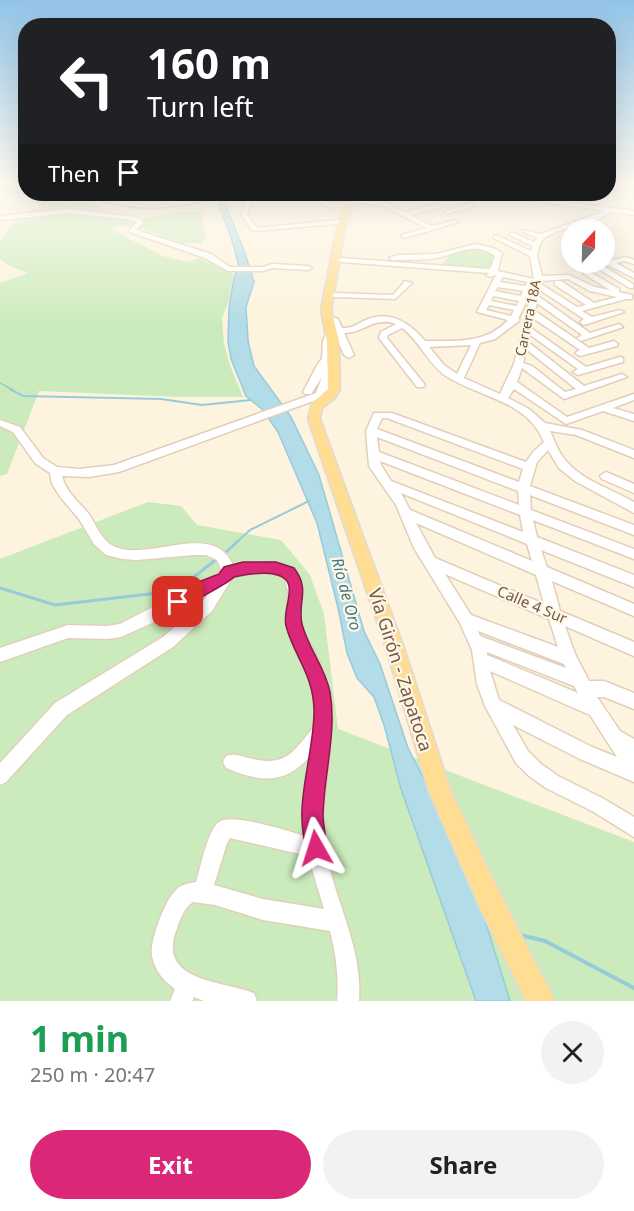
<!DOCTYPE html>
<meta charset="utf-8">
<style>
body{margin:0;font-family:"Noto Sans",sans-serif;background:#f2f2f2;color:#222;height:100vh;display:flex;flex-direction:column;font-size:22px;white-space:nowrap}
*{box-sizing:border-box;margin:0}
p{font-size:20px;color:#767676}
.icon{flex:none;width:33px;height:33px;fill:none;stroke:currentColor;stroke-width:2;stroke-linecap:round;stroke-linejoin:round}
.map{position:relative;height:1001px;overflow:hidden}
.panel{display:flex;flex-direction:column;background:#fff;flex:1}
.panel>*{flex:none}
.top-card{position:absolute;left:18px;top:18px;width:598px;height:183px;border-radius:24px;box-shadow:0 6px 24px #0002;background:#202124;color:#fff;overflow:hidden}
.needle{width:39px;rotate:22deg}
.tools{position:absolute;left:561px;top:219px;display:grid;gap:12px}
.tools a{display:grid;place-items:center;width:54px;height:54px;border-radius:50%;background:#fff;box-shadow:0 6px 24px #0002;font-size:30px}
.pin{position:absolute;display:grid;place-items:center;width:51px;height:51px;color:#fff;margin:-26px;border-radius:12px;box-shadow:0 3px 9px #0006}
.me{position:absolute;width:66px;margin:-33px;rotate:354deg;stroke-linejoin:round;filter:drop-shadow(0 0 4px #0008)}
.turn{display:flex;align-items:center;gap:21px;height:126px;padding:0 30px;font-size:27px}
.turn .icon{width:78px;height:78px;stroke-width:2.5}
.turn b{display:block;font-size:42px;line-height:51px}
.then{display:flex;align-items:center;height:57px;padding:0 30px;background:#0003;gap:12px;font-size:22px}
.round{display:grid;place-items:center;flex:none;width:63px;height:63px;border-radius:32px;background:#f2f2f2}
.headline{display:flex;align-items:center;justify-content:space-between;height:102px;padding:0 30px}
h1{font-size:36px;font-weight:700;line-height:45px;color:#1e9e55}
.primary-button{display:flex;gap:12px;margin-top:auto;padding:12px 30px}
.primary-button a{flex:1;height:69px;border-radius:36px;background:#db2777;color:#fff;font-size:24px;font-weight:700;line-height:69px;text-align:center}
.primary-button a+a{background:#f2f2f2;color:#222}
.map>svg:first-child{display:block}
</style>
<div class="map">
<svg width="634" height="1001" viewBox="0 0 634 1001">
<rect width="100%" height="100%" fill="#fdf3de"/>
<path fill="#ccebbc" d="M0 184H25L26 194H71L100 206 105 212 138 219 179 212H202L206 237 201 243H177C165 236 126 220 111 229L163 256 187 262 199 258 233 274 229 301 222 318 224 344 231 368 243 397H179L39 391 7 474 0 476V283L28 273 7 265 0 259V241L17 219 5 218 40 208 37 201 28 196 0 191Z
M478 246 495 254 491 269 440 265 455 251Z
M148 502 181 506 197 525 281 540 310 575 324 614 338 729 634 842V1001H0V559Z"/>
<path fill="#b2dce7" stroke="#98cbda" stroke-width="1.5" d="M221 194H226L228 200 226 206 245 253 254 282 246 307 248 341 254 366 291 417 319 475 364 631 380 664 408 748 468 865 510 1001H476L401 789 384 725 374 697 357 678 347 653 338 608 317 523 278 432 263 410 246 396 231 359 228 341 229 308 234 277 239 266 231 237 218 204Z"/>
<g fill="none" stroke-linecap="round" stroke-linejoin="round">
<path stroke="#98cbda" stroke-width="1.5" d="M85 194C131 215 175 210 222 197
M0 383 13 390"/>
<path stroke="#98cbda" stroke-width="2" d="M10 389 23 396 161 399 202 405 251 400
M237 542 250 530 309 501"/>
<path stroke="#98cbda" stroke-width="3" d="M223 555 238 541
M0 588 55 605 158 593 194 577 218 558"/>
<path stroke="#98cbda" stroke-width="4" d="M520 935 545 941 634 988"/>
<g stroke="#e2cfba" stroke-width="3">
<path id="minor" d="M247 194H253L247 215 257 228 347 219 350 221 347 223 253 231 241 215Z
M281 194H293L288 198 279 197Z
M490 194H503L634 211V215L612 212 597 220 558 231 544 238 540 244 537 255 542 276 569 275 595 287 610 290 584 274V270H587L619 289V292L632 295V299H626L582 311 592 317 620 310 624 312 584 325 580 322 584 319 540 290 538 296 590 333 619 324 623 327 581 341 577 338 582 335 537 303 535 311 589 348 614 341 618 344 617 346 580 356 575 353 580 350 533 318 531 328 586 367 620 357 623 358V362L578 375 573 372 578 369 529 334 528 342 584 386 622 374 627 377 564 399 522 368 517 382 567 417 634 394V400L613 408 634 414V421L603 411 566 424 514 389 508 398 529 409 545 423 582 430 634 450V458L576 435 550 431C554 439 557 449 562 456 579 480 610 488 634 502V513L575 481 559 468 548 450 537 462 530 486 634 525V535L530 495 531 510 634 549V559L533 520 537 537 634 575V587L541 550 547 567 634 604V616L552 581 560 611 634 642V656L565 626 575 654 589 681H604L634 693V709L604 697H597L620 731 634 739V782L580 759 513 725 528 751 541 764 558 776 604 799 634 817V837L592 811 546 788 529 776 516 763 485 706 477 684 472 650 460 623 414 548 396 505 369 466 366 431 374 413H392L526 462 533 452 544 442C527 400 480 398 446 376 428 364 420 341 402 328L388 335 387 338 425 385 423 387H417L379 338 381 332 396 324C374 316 365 333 344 333L354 355 349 358 344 355 331 323 324 319 328 316 338 319 342 328C353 329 358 323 368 319 391 310 411 324 425 341 456 341 486 344 508 320L477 312 496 275 490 277 486 275 489 273 341 262 337 260 341 258 490 269 495 256C473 240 459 254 436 258 422 261 407 259 393 260L389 258 398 255 436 254 476 244 493 248 502 253 498 271 534 279 530 256 494 238V236H498L531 251 532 246 510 235V233H514L534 242 538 238 523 232V230L541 234 605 211ZM503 277 528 282 525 286 500 282ZM568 279 590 291 617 297 594 303 561 281H555V285L586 305 577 307 541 284 542 281ZM498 287 523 291 521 296 495 291ZM533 287 514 364 500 394 464 378 480 343 495 339 519 321V317ZM493 296 519 301 517 306 491 301ZM489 305 514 310 511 316 486 310ZM471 345 457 374 444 365 429 347ZM526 349 576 389 565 392 532 366 523 363ZM382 418H387L523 469 519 482 377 429ZM377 437 518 491 519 505 379 452ZM380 461 520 515 523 532 391 481 381 465ZM401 493 527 544 532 561 410 510ZM416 523 536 575 544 604 435 558ZM445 574 549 619 558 647 471 615ZM478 631 564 664 566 668 480 636ZM487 652 574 686 578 693 487 655ZM490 671 590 715 617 757 592 747 499 700Z
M319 198 327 203H347L350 205C340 209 326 208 317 201Z
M354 199 387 203 405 212 454 200 456 203 410 215 432 226 456 220 459 222 404 238 402 237V235L426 228 384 206 352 202Z
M472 203 474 206 447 214 444 212Z
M70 209 136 217 144 222 136 230 211 254 230 267H262L273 264 308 266 312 268 308 270 273 268 262 271H228L205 258 130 232V230L137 222 132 220 70 213 0 220V216Z
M626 257 634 260V264L625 261 616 263 634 273V278L608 265 603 266 633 284V288H630L592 265Z
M405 281 412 283 395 299 334 297 330 295 334 293 393 295Z
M330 331 334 334C326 357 338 375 324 397L119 472 89 477 62 476C66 492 78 501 88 513 96 524 101 540 113 546 148 563 213 519 233 565L268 562 294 569C308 591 296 605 302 627 304 636 310 643 314 651 322 668 329 685 331 703 335 751 318 798 325 845 333 900 363 944 359 1001H337C339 977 336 955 330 931L263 920 215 905 193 902C183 908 179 923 175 934 160 982 225 981 254 993L257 1001H204L194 997 192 1001H170L175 989C163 980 155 971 152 956 149 942 165 901 175 891 180 885 188 883 196 882 201 867 207 831 219 822 231 812 290 832 306 836L305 811 312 754C286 785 261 783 226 768L223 762 226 756C234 753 240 756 249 758 287 768 292 752 315 726L314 698 310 679 287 625 288 591 284 577C268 570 250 573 233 577L212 611 173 647 67 715 6 782 0 785V763L55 703 163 637 202 603 209 592 152 623 121 637 107 639 68 638 0 662V648L68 625 107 626 120 624 222 571 217 560 206 555H194L136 560 123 559 106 555 94 544 79 519 61 498 52 484 50 473 35 463 13 432 0 426V420L20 427 43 458 57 467 80 469 114 465 316 393 322 377 311 394H305L303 392C308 384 317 363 322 359L323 341 327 332ZM230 838 308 856 324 909 263 899 214 885 227 843Z
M606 472 634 484V493L602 479 600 476Z"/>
</g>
<g stroke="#e0dad6" stroke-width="3">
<path id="major" d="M348 194H356L344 232 331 310 339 341 340 389 335 398 322 408 320 419 404 648 450 789 498 890 555 1001H526L480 908 429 792 386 648 308 419 312 403 328 389 327 341 321 310 336 232Z"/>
</g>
<use href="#minor" fill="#fff" fill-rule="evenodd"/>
<use href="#major" fill="#ffde94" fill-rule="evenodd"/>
</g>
<linearGradient id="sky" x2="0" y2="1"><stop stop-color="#92c4e8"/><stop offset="0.57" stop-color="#fefaf0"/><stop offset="1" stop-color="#fefaf0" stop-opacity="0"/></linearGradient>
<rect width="634" height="324" fill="url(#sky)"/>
<path fill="#db2777" stroke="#8e194d" stroke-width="1.5" d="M243 562H276L294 568C311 590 297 602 302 624 308 648 325 667 330 692 337 732 324 774 323 815 323 829 329 842 324 855L316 858 309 855C290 810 315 756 314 709 313 674 294 656 286 626 283 612 291 599 289 586 285 567 247 574 234 577 231 581 190 604 182 607 177 609 178 608 173 606L171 602 173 597 191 585 219 574 224 567Z"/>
<g text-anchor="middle" stroke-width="4.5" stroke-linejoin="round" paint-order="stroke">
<g font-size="14" fill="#745945" stroke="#fff7e6">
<text transform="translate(528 318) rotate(-78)" y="5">Carrera 18A</text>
</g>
<g font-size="15" fill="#745945" stroke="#fff7e6">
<text transform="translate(532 605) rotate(23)" y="5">Calle 4 Sur</text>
</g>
<g font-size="16" font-style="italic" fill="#3e788a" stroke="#fff7e6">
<text transform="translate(347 594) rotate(75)" y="6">Río de Oro</text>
</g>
<g font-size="18" fill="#745945" stroke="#fff7e6">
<text transform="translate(400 670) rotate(72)" y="6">Vía Girón - Zapatoca</text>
</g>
</g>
</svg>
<div class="tools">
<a><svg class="needle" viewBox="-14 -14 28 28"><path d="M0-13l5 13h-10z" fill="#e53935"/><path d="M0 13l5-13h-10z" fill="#767676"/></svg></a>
</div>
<div class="pin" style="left:178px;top:602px;background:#d93025"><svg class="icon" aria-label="arrive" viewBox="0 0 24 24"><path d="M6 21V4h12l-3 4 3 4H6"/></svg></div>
<svg class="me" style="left:316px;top:848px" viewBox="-20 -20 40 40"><path d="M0-17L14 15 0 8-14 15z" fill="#db2777" stroke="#fff" stroke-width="4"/></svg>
<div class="top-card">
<div class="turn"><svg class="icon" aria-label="left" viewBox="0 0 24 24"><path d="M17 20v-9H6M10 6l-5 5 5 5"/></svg><div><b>160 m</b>Turn left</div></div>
<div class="then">Then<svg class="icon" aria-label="arrive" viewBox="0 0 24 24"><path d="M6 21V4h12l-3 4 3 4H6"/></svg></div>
</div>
</div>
<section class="panel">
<div class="headline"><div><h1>1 min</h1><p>250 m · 20:47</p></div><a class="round"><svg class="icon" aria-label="close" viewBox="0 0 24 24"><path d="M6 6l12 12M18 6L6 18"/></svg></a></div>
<div class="primary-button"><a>Exit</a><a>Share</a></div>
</section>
